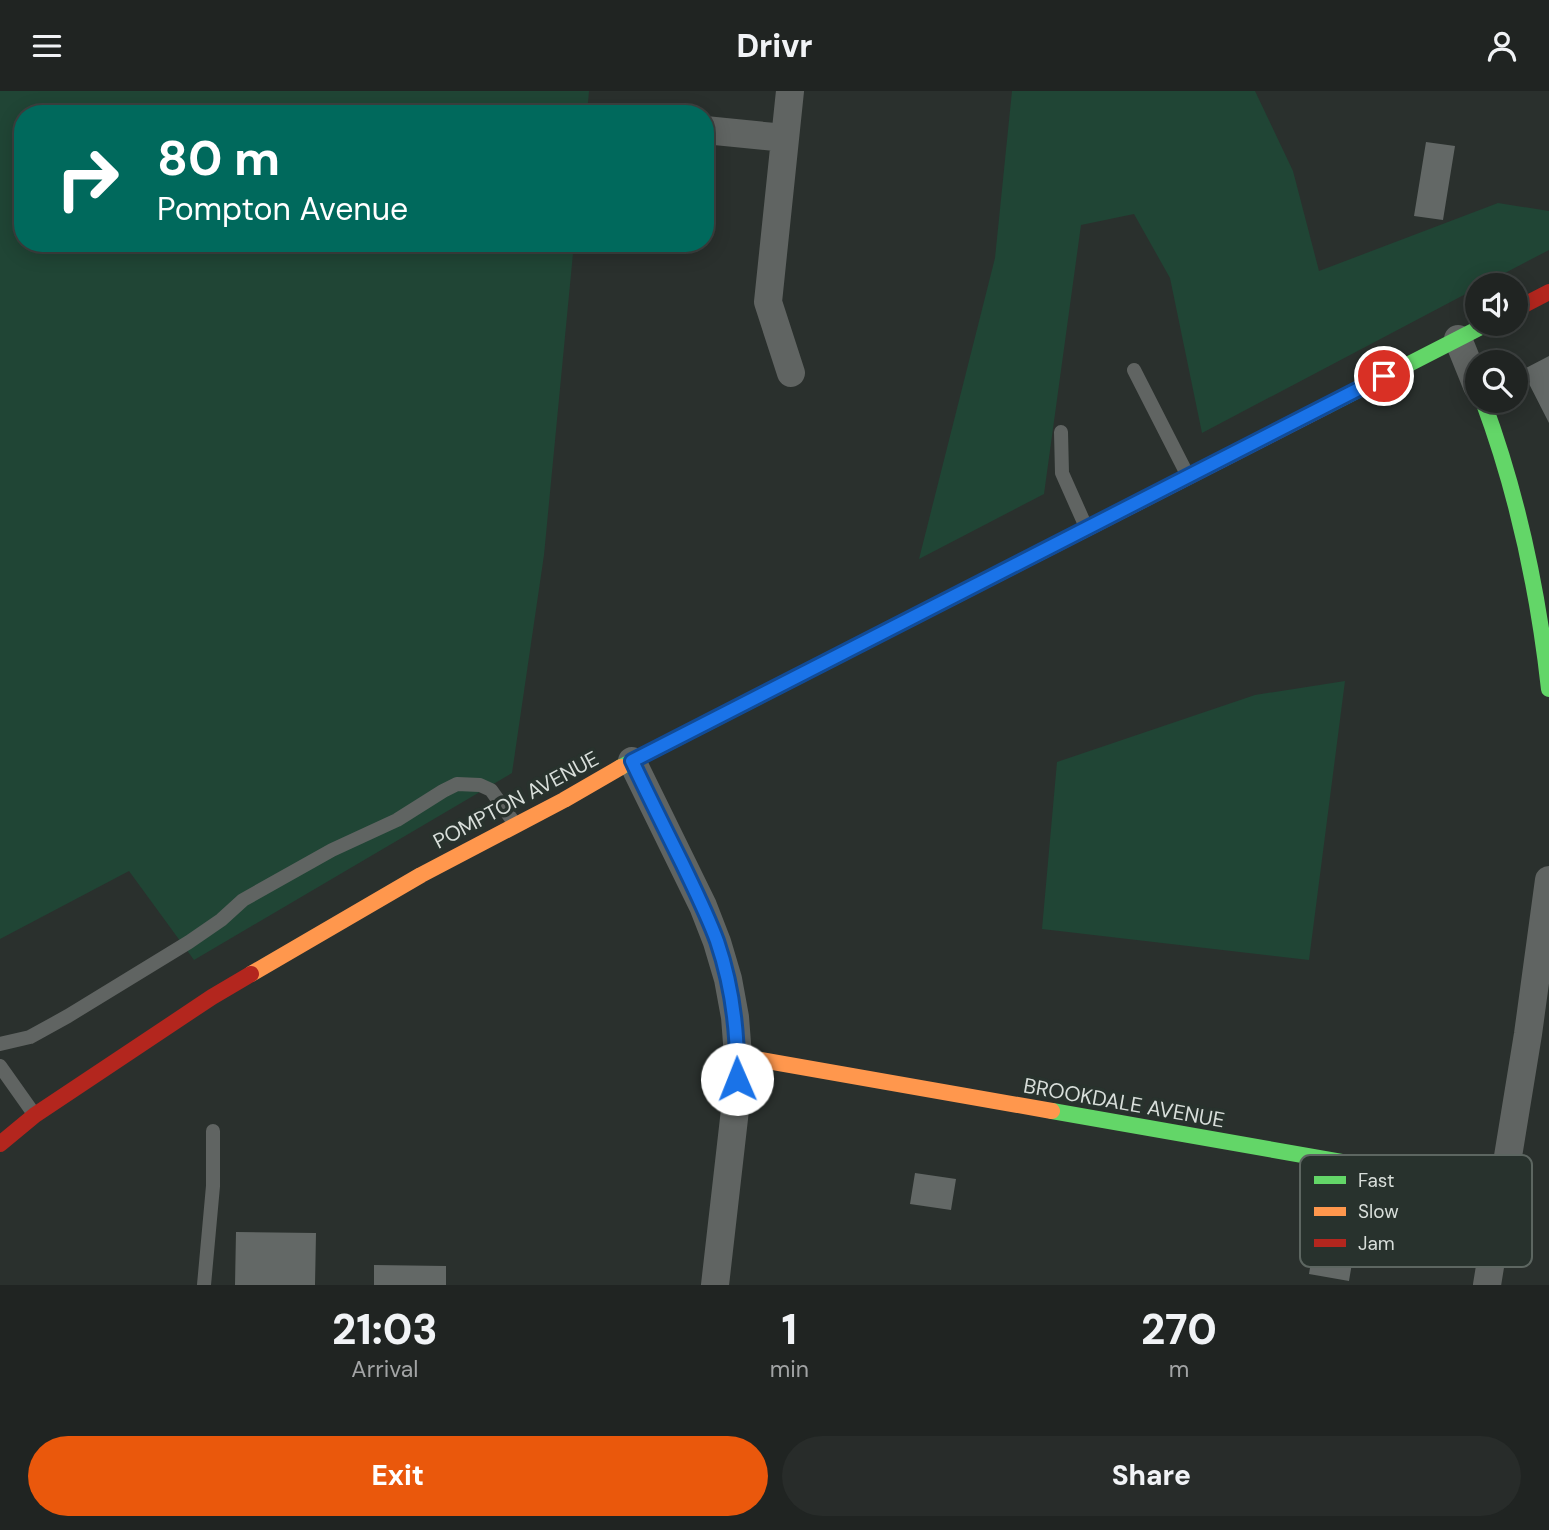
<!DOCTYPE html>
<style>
body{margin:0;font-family:"DM Sans",sans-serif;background:#282c2a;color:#f1f3f6;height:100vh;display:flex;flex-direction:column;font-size:26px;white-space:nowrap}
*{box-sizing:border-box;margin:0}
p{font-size:23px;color:#a2a4a5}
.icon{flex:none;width:38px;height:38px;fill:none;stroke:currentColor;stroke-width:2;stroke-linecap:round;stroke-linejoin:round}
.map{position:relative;height:1194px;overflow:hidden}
.side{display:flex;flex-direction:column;background:#202422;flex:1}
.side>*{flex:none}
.hud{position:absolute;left:14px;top:14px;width:700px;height:147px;border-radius:28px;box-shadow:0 4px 18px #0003,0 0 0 2px #3d4140;background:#00695c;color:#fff;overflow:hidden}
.controls{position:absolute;left:1465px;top:182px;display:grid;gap:14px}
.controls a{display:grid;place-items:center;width:63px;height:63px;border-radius:50%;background:#202422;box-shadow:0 4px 18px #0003,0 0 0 2px #3d4140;font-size:35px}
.pin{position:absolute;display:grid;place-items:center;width:60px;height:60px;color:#fff;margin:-30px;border:4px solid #fff;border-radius:50%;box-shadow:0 2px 7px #0007}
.me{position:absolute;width:77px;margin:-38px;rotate:359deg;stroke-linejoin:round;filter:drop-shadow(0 0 5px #0008)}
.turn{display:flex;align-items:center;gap:24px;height:147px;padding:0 28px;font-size:32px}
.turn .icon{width:91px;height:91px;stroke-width:2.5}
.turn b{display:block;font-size:49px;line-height:60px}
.eta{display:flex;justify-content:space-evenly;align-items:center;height:119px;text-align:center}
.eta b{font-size:42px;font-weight:800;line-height:49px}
.cta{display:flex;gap:14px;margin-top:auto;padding:14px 28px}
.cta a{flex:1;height:80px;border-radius:42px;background:#ea580c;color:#fff;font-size:28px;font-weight:800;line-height:80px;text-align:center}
.cta a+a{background:#282c2a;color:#f1f3f6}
header{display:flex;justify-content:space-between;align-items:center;height:91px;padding:0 28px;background:#202422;font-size:32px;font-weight:800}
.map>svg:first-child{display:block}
</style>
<header><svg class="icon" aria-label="menu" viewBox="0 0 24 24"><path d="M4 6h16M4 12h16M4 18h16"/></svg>Drivr<svg class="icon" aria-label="person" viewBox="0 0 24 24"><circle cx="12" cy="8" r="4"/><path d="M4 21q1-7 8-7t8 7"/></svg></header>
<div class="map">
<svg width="1549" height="1194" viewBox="0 0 1549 1194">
<rect width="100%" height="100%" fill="#2a302d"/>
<path fill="#204535" d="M0 0H589L587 23H23V152H574L544 464 512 682 194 869 129 780 0 848Z
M1012 0H1255L1293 80 1319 180 1498 112 1549 120V159L1482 194H1477V197L1202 342 1170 187 1134 123 1081 134 1044 403 919 468 995 167Z
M1345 590 1309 869 1042 838 1057 671 1255 604Z"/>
<path fill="#636866" d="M1426 51 1455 55 1443 129 1414 125Z
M1549 265V332L1522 279Z
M915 1082 956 1088 951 1119 910 1113Z
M236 1141 316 1142 315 1194H235Z
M1314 1152 1354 1160 1349 1190 1309 1183Z
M374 1174 446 1175V1194H374Z"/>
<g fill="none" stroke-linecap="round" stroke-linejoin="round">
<path stroke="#606462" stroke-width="14" d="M1134 279 1188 385
M1061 341 1062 382 1086 436
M0 953 30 946 68 925 189 851 221 829 243 809 332 759 397 729 443 700 457 693 480 694 491 699 515 733
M0 975 34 1023
M204 1194 213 1095V1040"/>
<path stroke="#606462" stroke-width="28" d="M790 0 768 211 791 282
M705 39 785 47
M1458 248 1477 295
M632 670 703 815 717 851 728 888 735 926 738 965 736 1010 715 1194
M1487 1194 1528 943 1549 789"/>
<path stroke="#63d668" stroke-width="16" d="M1483 310C1518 404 1538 499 1549 598
M1327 315 1487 233
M621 676 910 528
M1052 1020 1502 1099"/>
<path stroke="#ff974d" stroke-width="16" d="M910 528 1327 315
M251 883 421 784 564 709 621 676
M738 965 1052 1020"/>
<path stroke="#b3261e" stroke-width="16" d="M1516 218 1549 201
M0 1053 35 1024 212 906 251 883"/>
</g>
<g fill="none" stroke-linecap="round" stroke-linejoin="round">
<g stroke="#114b97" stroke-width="18">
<path id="route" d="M737 988C738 941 732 894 717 850 707 823 694 797 682 772 665 738 648 704 632 670L1384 285"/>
</g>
<use href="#route" stroke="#1a73e8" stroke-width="12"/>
</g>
<g text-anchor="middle" stroke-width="7" stroke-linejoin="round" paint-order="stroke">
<g font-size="21" fill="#d8deda" stroke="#28322d">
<text transform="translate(516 709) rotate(-28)" y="7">POMPTON AVENUE</text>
<text transform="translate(1124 1012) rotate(10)" y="7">BROOKDALE AVENUE</text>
</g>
</g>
<rect x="1300" y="1064" width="232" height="112" rx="10" fill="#28322d" stroke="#5d6661" stroke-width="2"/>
<rect x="1314" y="1085" width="32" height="8" fill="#63d668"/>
<rect x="1314" y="1116" width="32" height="9" fill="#ff974d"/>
<rect x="1314" y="1148" width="32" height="8" fill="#b3261e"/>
<g font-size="19" fill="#d8deda">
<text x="1358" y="1096">Fast</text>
<text x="1358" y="1127">Slow</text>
<text x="1358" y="1159">Jam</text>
</g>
</svg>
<div class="controls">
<a><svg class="icon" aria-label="sound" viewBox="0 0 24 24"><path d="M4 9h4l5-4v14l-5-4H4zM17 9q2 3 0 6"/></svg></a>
<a><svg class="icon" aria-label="search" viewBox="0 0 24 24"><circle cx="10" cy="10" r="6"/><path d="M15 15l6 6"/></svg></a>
</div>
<div class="pin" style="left:1384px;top:285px;background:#d93025"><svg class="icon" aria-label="arrive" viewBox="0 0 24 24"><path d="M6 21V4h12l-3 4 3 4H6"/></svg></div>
<svg class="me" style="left:737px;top:988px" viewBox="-20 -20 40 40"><circle r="19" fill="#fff"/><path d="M0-13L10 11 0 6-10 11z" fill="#1a73e8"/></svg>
<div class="hud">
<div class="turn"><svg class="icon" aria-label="right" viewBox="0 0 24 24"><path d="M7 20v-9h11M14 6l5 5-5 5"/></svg><div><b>80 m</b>Pompton Avenue</div></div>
</div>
</div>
<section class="side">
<div class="eta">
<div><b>21:03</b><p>Arrival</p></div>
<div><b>1</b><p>min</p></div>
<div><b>270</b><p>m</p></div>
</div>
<div class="cta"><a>Exit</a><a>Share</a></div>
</section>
